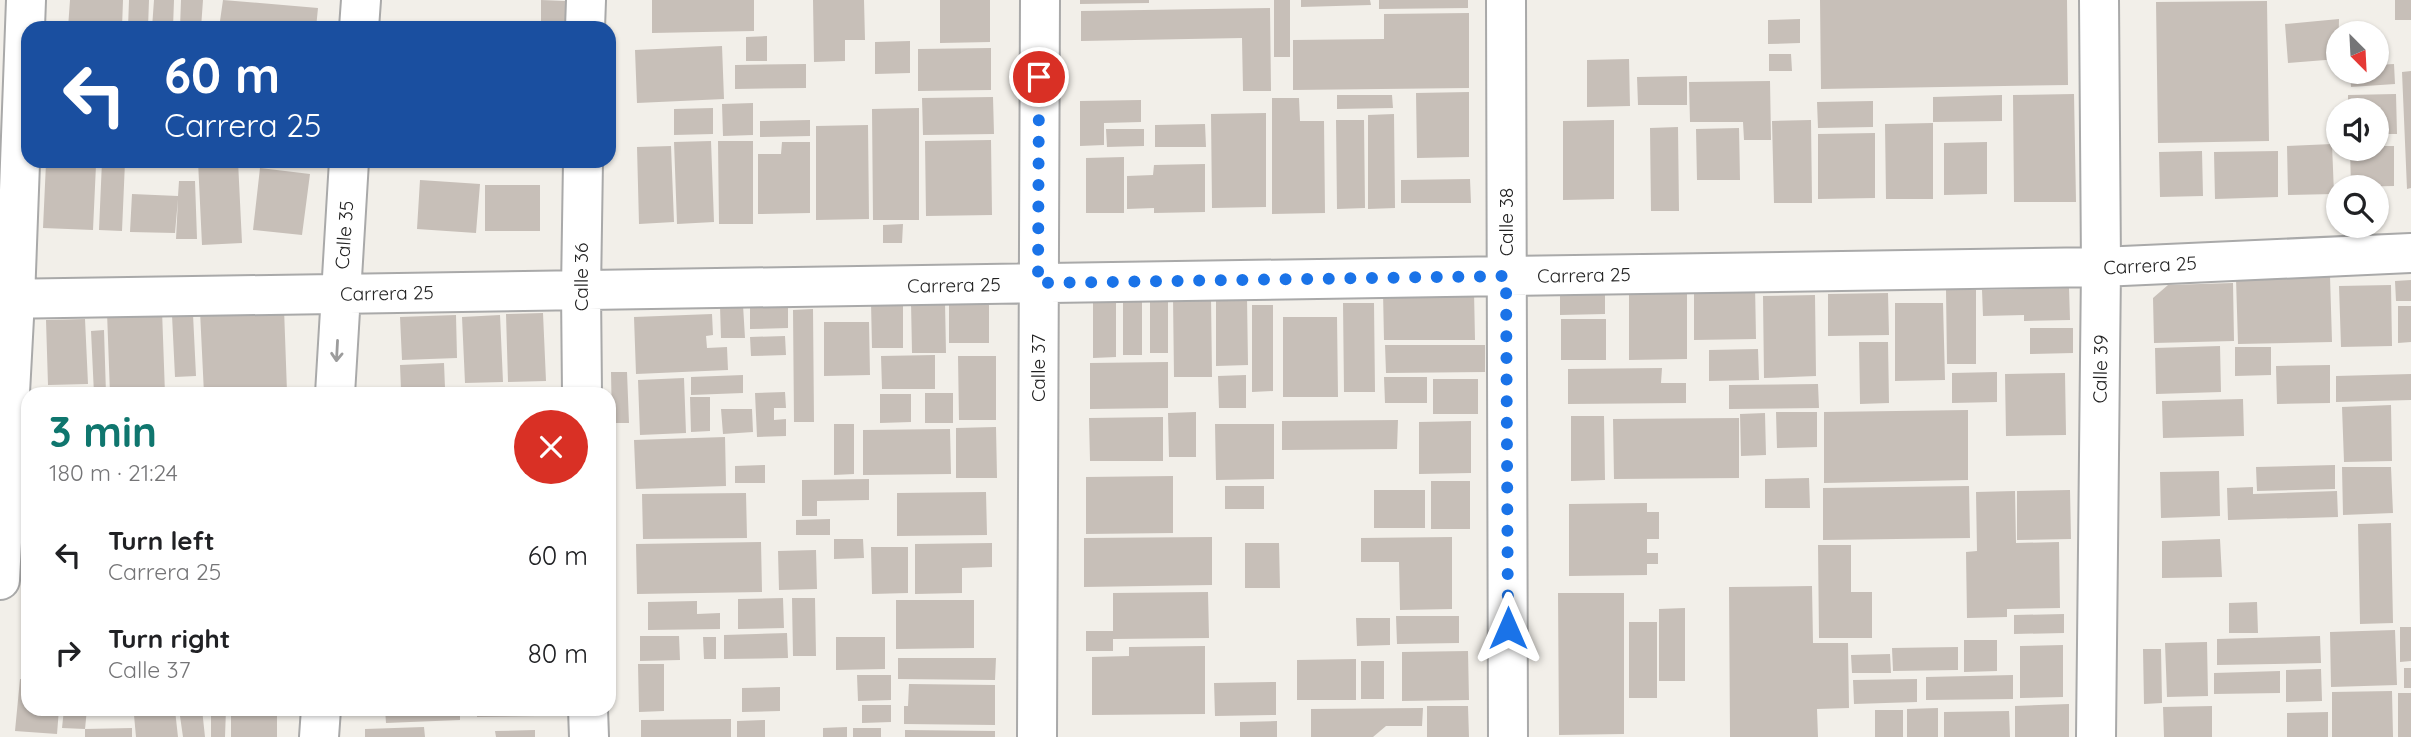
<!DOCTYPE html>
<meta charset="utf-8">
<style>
body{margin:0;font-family:Quicksand,sans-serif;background:#f2f2f2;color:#202124;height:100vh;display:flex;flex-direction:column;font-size:26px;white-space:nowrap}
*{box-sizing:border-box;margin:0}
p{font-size:23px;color:#757577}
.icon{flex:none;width:38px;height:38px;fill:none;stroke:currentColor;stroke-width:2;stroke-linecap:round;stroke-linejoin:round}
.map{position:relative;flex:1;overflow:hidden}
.sheet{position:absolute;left:21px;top:387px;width:595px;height:329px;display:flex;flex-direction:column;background:#fff;border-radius:21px;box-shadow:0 2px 5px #0004}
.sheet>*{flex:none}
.top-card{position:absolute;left:21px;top:21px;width:595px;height:147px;border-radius:21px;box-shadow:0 2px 5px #0004;background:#1a4fa0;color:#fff;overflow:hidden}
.needle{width:46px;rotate:156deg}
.fabs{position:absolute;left:2326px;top:21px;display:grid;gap:14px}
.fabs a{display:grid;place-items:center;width:63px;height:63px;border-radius:50%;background:#fff;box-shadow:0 2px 5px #0004;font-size:35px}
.pin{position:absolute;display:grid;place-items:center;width:60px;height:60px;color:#fff;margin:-30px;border:4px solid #fff;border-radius:50%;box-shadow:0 2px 7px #0007}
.me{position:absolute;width:77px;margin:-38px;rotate:0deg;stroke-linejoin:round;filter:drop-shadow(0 0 5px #0008)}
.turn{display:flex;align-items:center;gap:24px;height:147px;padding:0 28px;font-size:32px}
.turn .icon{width:91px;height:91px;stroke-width:2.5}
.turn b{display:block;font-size:49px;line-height:60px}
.round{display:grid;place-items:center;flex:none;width:74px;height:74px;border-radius:37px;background:#f2f2f2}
.summary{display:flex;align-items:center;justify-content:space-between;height:119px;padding:0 28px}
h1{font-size:42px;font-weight:700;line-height:52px;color:#0f766e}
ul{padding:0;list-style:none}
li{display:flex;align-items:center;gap:21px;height:98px;padding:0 28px}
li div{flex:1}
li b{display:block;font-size:26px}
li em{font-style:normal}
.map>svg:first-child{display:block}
</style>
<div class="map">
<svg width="2411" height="737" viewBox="0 0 2411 737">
<rect width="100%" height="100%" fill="#f2efe9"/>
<path fill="#c7bfb8" d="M70 0H123L122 28H68Z
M129 0H149L148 28H128Z
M154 0H174L173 28H152Z
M181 0H203L201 28H180Z
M223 0 318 8 316 28H219Z
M541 0 565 1V22L541 21Z
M652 0H754V31L652 33Z
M813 0H864L865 40H845V61L814 62Z
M940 0H990V42L940 43Z
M1080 0H1149V3L1080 4Z
M1274 0H1290V57H1274Z
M1301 0H1370L1371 5 1301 7Z
M1379 0H1468V8L1379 9Z
M1820 0H2067L2068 85 1821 89Z
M2395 0H2411V20H2395Z
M2267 1 2269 141 2158 143 2156 2Z
M1270 8 1271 91H1243L1242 38 1081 41V11Z
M1469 13V88L1293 90V40L1384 39V14Z
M1800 19V43L1768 44V20Z
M2339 19 2338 59 2288 63 2285 24Z
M767 36V61H746V37Z
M910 41V73L875 74V42Z
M722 46 724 99 637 103 635 50Z
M991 48V90L918 91V49Z
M1769 54H1791L1792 71H1769Z
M1629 59 1630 106 1587 107V60Z
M806 64V88L735 89V65Z
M2394 64 2395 84 2351 87 2350 72H2376V65Z
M2411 71V188L2407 189 2402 72Z
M1687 76V105H1638L1637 77Z
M1770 81 1771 140H1744L1743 122H1690L1689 82Z
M1469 92V157L1417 158 1416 93Z
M2074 94 2076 202H2014L2013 95Z
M2396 94 2397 134H2376V110H2348V95Z
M1337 95H1392L1393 108 1337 109Z
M2002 95V121L1933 122V97Z
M993 97 994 134 923 135 922 98Z
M1272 98H1299L1300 121H1324L1325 213 1272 214Z
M1141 100V122L1104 123V145L1080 146V101Z
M1873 101V127L1818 128 1817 102Z
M753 103V135L723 136 722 104Z
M713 108V134L674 135V109Z
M919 108V220H873L872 109Z
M1266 113V207L1212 208 1211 114Z
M1394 114 1395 208 1368 209V115Z
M810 120V136L760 137V121Z
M1336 120H1364L1365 208 1337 209Z
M1614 120V199L1563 200V121Z
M1811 120 1812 203H1774L1772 121Z
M1933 123V199H1886L1885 124Z
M1205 124 1206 147H1155V125Z
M868 125 869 219 816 220V126Z
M1678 127 1679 211H1651L1650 128Z
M1739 128 1740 180H1697L1696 129Z
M1106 129H1144V146L1107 147Z
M1875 133V198L1818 199V134Z
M991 140 992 215 926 216 925 141Z
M711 141 714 222 677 224 674 142Z
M718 141H753V224H719Z
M782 142H810V213L758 214V154H781Z
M1987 142V194L1944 195V143Z
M2332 144 2334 194 2288 195 2287 146Z
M671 146 674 222 639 224 637 147Z
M2376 146H2394V186L2351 187 2350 149H2376Z
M2202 151 2203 196 2160 197 2159 152Z
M2278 151V197L2215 199 2214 152Z
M1124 157V213H1086V158Z
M102 161 125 162 122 231 99 230Z
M198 161H238L242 243 202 245Z
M46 163 96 165 93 230 43 228Z
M1205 164V212L1154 213V208L1127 209V176L1153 175 1154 165Z
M260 168 310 174 302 235 253 230Z
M1470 179 1471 203H1401V180Z
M420 180 480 184 476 233 417 229Z
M179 181H195L197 239H176L178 199 175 233 130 232 132 194 178 196Z
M485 185H540V231H485Z
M903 224 902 243H883V225Z
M2330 276 2332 342 2238 344 2236 278Z
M2411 280V301H2396L2395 281Z
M1605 282V314L1560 315V283Z
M1687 283V359L1629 360V284Z
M2233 283 2234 341 2154 343 2153 298 2168 285Z
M1755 284 1756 339 1694 340V285Z
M2391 285 2392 346 2341 347 2339 286Z
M2069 288 2070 320 2024 321V315L1983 316 1982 290Z
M1946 290H1976V364H1947Z
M1474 291 1475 340H1384L1383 292Z
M1888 293 1889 335 1828 336V294Z
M1815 295 1816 376 1764 378 1763 296Z
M1211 296 1212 377H1174L1173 297Z
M1150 297H1168V353H1150Z
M1216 297H1247L1248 365 1216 366Z
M1093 299H1116V357L1093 358Z
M1123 299H1142V355H1123Z
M788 301V328L750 329V302Z
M871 302 903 303V348H872Z
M911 302H945L946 353H912Z
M949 303H989V343H949Z
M1343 303H1374L1375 392H1344Z
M1895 303H1943L1945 380 1895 381Z
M743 305 745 338H721L720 306Z
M1252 305H1273V391L1252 392Z
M2398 306H2411V342L2398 343Z
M284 308 287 392 204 394 200 311Z
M813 309 814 422H794L793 310Z
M162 310 165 394H110L107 312Z
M543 313 546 381 508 382 506 314Z
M193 314 196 376 175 377 172 315Z
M712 314 713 335 706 336 707 348 727 347 728 370 636 374 634 317Z
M456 315 457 358 402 360 400 317Z
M500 315 503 382 465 383 462 317Z
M1283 317H1337L1338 397H1283Z
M85 319 88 384 48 385 46 320Z
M1561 319H1606V360H1561Z
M824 322H869L870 375 824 376Z
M2030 328H2073V353L2030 354Z
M104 330 106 394H94L91 331Z
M785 336 786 355 751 356 750 337Z
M1859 342H1888L1889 403 1860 404Z
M1385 345H1485V372L1386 373Z
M2220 346 2221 392 2156 394 2155 348Z
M2235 347H2271V375L2235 376Z
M1758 349 1759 380 1709 381V350Z
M935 355V389H882L881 356Z
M958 356H996V420H959Z
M1168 362V408L1090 409V363Z
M444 363 445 388 401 390 400 365Z
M2330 365V403L2277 404 2276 366Z
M1662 368 1661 383H1686V403L1568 404V369Z
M611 372H627L629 423H612Z
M1997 372V402L1952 403V373Z
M2065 373 2066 435 2006 436 2005 374Z
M2411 374V400L2336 402V376Z
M743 375V393L691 395V377Z
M1246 375V408H1219L1218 376Z
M1384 377H1427V403H1385Z
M684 378 686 433 640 435 638 380Z
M1433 379H1478V414H1433Z
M1818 384 1819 408 1729 409V385Z
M785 392 786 408H774V420L786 419V436L757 437 755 393Z
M925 393H953V423H925Z
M880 394H911V422L880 423Z
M690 397H710V431L691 432Z
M2243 399 2244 436 2163 438 2162 401Z
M2391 405 2392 461 2344 462 2342 407Z
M721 409H752L753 432 723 434Z
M1968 410V480L1824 483V412Z
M1196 412V457H1169L1168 413Z
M1776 412H1817V447L1777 448Z
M1765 413 1766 455 1741 456 1740 414Z
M1571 416H1604L1605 480 1571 481Z
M1163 417V461H1090L1089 418Z
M1739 418V478L1614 479 1613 419Z
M1398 420 1397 449 1282 450V421Z
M1471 421V473L1419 474V422Z
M834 424H854V474L834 475Z
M1215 424H1274V479L1216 480Z
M996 427 997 478H956V428Z
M950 429 951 474 863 475V430Z
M725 437 726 486 636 489 634 440Z
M765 465V483H735V466Z
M2335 465V489L2257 491 2256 467Z
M2342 467H2391L2393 513 2343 515Z
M2219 471 2220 516 2161 518 2160 472Z
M1173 476V533L1086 534V477Z
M1809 478 1810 508H1765V479Z
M869 479V500L817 501V516H802V480Z
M1431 481H1470V529H1431Z
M1225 486H1264V509H1225Z
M1969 486 1970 538 1823 540V488Z
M2253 487V494L2337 491 2338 517 2228 520 2227 488Z
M1374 490H1425V528H1374Z
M2070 490 2071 539 2017 540V491Z
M2015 491 2016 543 2059 542 2060 608 2007 609V617L1967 618 1966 552 1977 551 1976 492Z
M986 492 987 535 897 536V493Z
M746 493 747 538 643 539 642 494Z
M1647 503V512H1659V539H1647V553H1658V564H1647V575L1569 576V504Z
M830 519V535H796V520Z
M2391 523 2393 623 2360 624 2358 524Z
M1212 537V585L1084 587V538Z
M1452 537V609L1400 610 1399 562H1361V538Z
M834 539H863L864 558 834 559Z
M2220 539 2222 577 2162 578V541Z
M761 542 762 592 637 594 636 544Z
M992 543V567L962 568V593L915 594V544Z
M1245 543H1279L1280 588H1245Z
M1818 545H1851V592H1872V638H1819Z
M871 547H908V593L872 594Z
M816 550 817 589 779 590 778 551Z
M1812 586 1813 643H1848L1849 708 1817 709 1818 737H1730L1729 587Z
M1208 592 1209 638 1113 639V651H1086V631H1113V593Z
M1558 593H1624V734L1559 735Z
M783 598 784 628 738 629V599Z
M792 598H815L816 656H793Z
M896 600H974V648L896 649Z
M697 601V614L720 613V629L648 630V602Z
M2257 602 2258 633H2229V603Z
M23 603H28V657H22Z
M1685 608V681H1659V609Z
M2064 614V633L2014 634V615Z
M1396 616H1459V643L1397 644Z
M1356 618H1390V645L1357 646Z
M1629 622H1657V698H1629Z
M2400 627H2411V661L2400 662Z
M2395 630 2397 685 2331 687 2330 632Z
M787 633 788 658 724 659V635Z
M640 636H679L680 660 640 661Z
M2320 636 2321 663 2217 665V639Z
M703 637H716V659H704Z
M836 637H885V669L836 670Z
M1964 640H1997V671L1964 672Z
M2207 642 2208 696 2167 697 2165 643Z
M2063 645V697L2020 698V646Z
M1205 646V714L1092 715V657L1129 656V647Z
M1958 647V670L1893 671 1892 648Z
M2143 649H2161L2162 703 2144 704Z
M1468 651 1469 700 1402 701V652Z
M1890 654 1891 673H1852L1851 655Z
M898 658H996L995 680 898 679Z
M1356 659V700H1297V660Z
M1361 661H1384V699H1361Z
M638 664H664V711L639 712Z
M2404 668H2411V688H2404Z
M2321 669 2322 701 2286 702V670Z
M2280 671V693L2214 694V673Z
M857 675H891V700L858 701Z
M2013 675V699L1926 700V677Z
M20 679 28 680V709H59L57 734 15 731Z
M1917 679V702L1854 704 1853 680Z
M1276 682V715L1215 716 1214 683Z
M909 684 995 685V725L904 724V706H908Z
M780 687V711L742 712V688Z
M2392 691 2393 737H2332V692Z
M2398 693H2411V737H2398Z
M2069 704V737H2015V706Z
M862 705H891V722L862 723Z
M1427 706H1468L1469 737H1427Z
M2212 706V737H2164L2163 707Z
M1423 708 1422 726H1386L1373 737H1311V709Z
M1938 708V737H1907V709Z
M64 709H87L85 729 62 728Z
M179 709H202L205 737H183Z
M211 709H226L225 737H211Z
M231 709H277V737H231Z
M385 709H460V720L386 723Z
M477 709H536V716L477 717Z
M175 710 178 737H136L134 715Z
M1875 710H1903V737H1875Z
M2009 711 2010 737H1944V712Z
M2328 712V737H2287V713Z
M731 719V737H641V720Z
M765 720V737H737V721Z
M1277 721V737H1240V722Z
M424 727 425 737H365V729Z
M847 727V737H823V728Z
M132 728V737H85V729Z
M853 728H881V737H853Z
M535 730V737H496L495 731Z
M905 730 995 731V737H905Z"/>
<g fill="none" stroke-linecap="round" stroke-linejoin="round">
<g stroke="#a9a9a9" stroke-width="42">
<path id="minor" d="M1506 0 1508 737
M359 28 361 0
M585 28 586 0
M0 299 2101 267 2411 253
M335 394 349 161
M582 394 581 290 583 161
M0 580 15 299 26 0
M588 709 589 737
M319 737 321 709
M1037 737 1040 0
M2096 737 2101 267 2099 0"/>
</g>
<use href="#minor" stroke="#fff" stroke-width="38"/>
</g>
<defs><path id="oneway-shaft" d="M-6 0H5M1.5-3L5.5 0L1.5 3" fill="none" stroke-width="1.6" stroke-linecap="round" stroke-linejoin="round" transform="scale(1.75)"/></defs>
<use stroke="#9c9c9c" href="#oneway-shaft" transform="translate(337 351) rotate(93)"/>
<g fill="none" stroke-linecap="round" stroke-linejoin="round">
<path stroke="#1a73e8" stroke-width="12" stroke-dasharray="0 21.6" d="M1039 77 1038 283 1506 276 1508 628"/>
</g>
<g text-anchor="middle" stroke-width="5" stroke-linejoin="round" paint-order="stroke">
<g font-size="19" fill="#222" stroke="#fff">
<text transform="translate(1506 222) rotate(-90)" y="7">Calle 38</text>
<text transform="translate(344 235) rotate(-86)" y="7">Calle 35</text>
<text transform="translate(2150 265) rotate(-3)" y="7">Carrera 25</text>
<text transform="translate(1584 275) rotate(-1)" y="7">Carrera 25</text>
<text transform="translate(581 277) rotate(-90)" y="7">Calle 36</text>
<text transform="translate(954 285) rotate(-1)" y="7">Carrera 25</text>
<text transform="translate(387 293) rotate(-1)" y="7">Carrera 25</text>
<text transform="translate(1038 368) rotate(-90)" y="7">Calle 37</text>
<text transform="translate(2100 369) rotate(-89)" y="7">Calle 39</text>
</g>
</g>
</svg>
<div class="fabs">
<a><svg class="needle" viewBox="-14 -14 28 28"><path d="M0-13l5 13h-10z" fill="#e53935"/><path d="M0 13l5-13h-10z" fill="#757577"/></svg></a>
<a><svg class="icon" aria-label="sound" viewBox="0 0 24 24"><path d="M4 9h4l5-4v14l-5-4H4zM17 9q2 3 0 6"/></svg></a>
<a><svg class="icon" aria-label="search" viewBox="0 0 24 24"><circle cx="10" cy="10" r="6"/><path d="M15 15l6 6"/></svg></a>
</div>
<div class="pin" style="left:1039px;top:77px;background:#d93025"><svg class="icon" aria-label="arrive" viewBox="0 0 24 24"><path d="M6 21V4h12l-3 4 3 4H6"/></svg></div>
<svg class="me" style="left:1508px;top:628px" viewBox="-20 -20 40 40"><path d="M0-17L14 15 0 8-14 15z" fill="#1a73e8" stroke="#fff" stroke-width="4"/></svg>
<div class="top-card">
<div class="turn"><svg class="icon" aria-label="left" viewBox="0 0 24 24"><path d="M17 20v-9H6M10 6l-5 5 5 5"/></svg><div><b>60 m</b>Carrera 25</div></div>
</div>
<section class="sheet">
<div class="summary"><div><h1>3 min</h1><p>180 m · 21:24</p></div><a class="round" style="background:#d93025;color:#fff"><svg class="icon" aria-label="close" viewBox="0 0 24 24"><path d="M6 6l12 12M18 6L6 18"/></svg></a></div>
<ul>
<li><svg class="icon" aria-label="left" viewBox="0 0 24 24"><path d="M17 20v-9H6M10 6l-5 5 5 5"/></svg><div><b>Turn left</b><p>Carrera 25</p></div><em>60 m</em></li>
<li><svg class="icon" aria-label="right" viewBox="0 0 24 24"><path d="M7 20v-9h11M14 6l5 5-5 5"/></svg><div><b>Turn right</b><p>Calle 37</p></div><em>80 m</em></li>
</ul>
</section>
</div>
